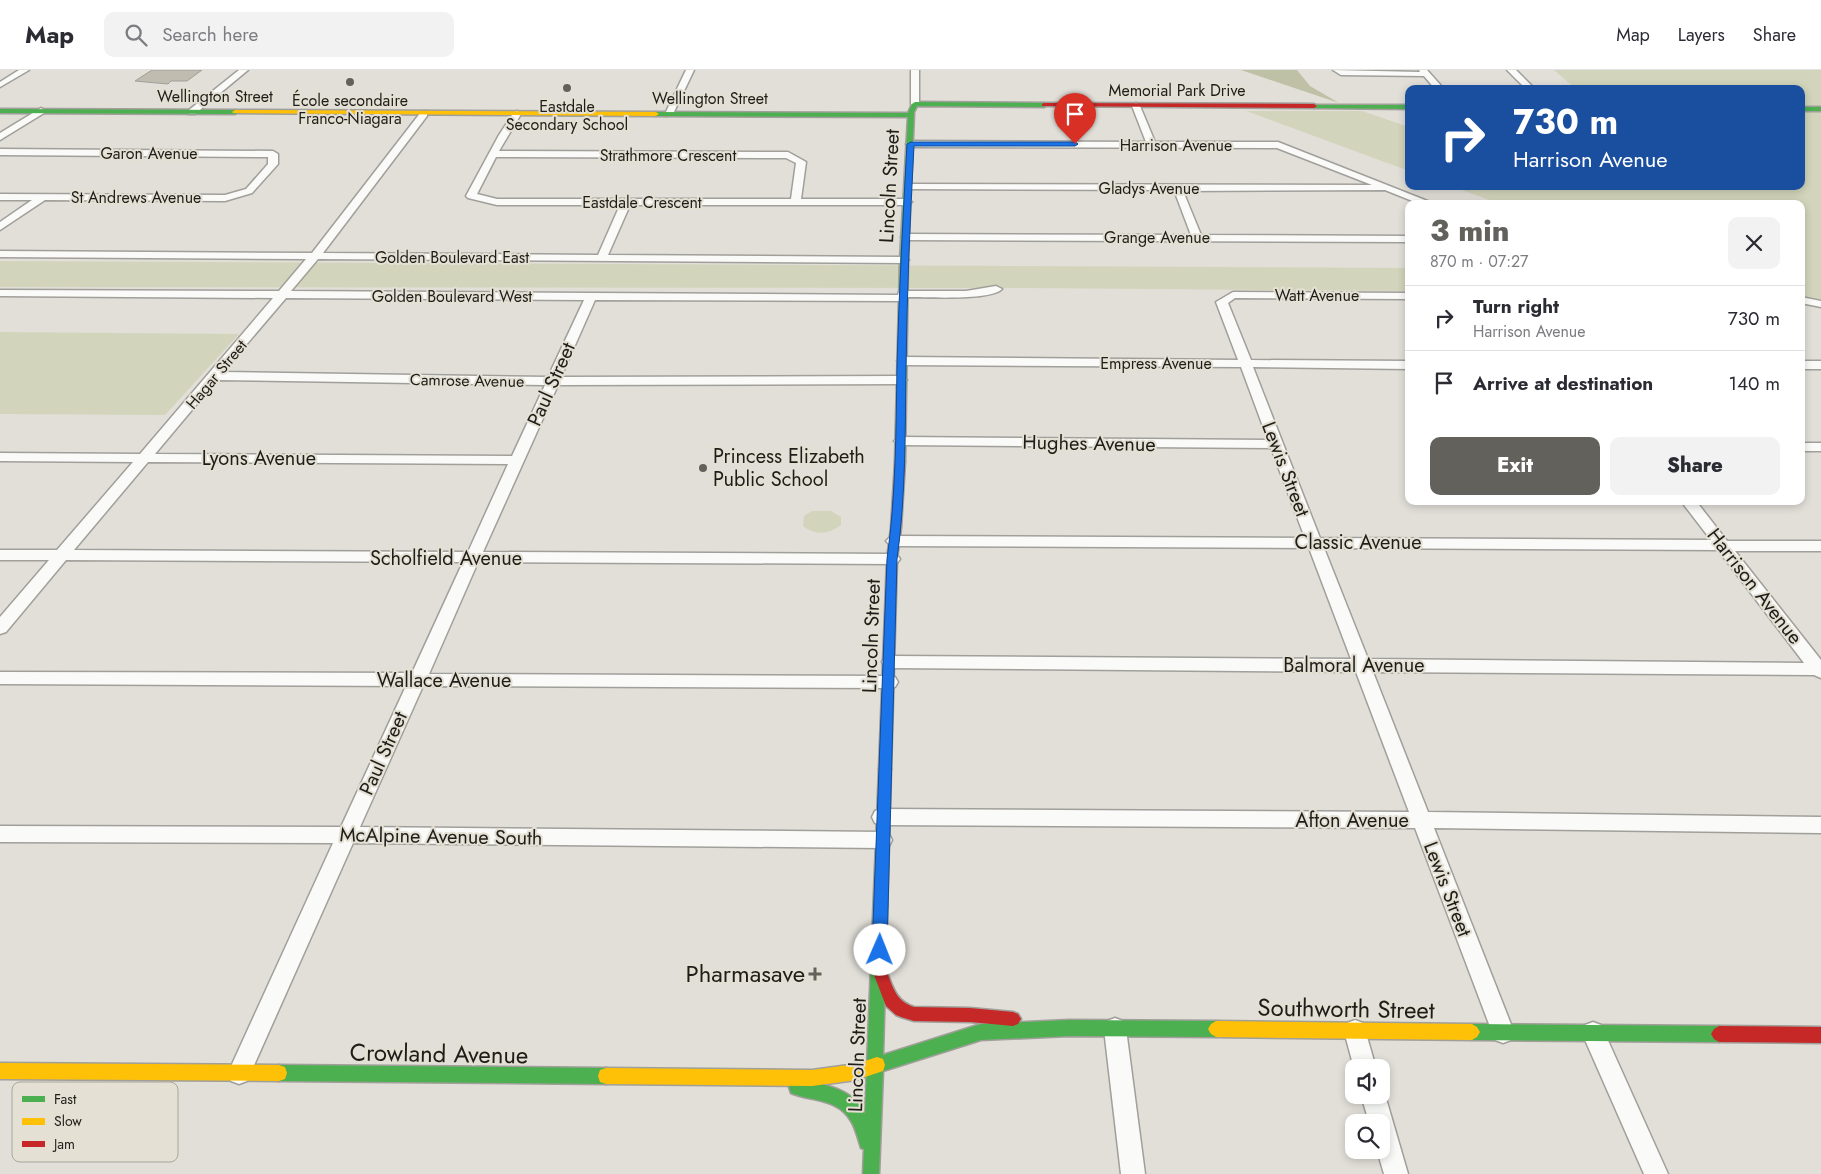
<!DOCTYPE html>
<meta charset="utf-8">
<style>
body{margin:0;font-family:Jost,sans-serif;background:#f2f2f3;color:#2b2b33;height:100vh;display:flex;flex-direction:column;font-size:19px;white-space:nowrap}
*{box-sizing:border-box;margin:0}
p{font-size:16px;color:#7c7c81}
.icon{flex:none;width:28px;height:28px;fill:none;stroke:currentColor;stroke-width:2;stroke-linecap:round;stroke-linejoin:round}
.map{position:relative;flex:1;overflow:hidden}
.details{position:absolute;left:1405px;top:130px;width:400px;height:305px;display:flex;flex-direction:column;background:#fff;border-radius:10px;box-shadow:0 2px 8px #0003}
.details>*{flex:none}
.guide{position:absolute;left:1405px;top:15px;width:400px;height:105px;border-radius:10px;box-shadow:0 2px 8px #0003;background:#1a4fa0;color:#fff;overflow:hidden}
.buttons{position:absolute;left:1345px;top:989px;display:grid;gap:10px}
.buttons a{display:grid;place-items:center;width:45px;height:45px;border-radius:10px;background:#fff;box-shadow:0 2px 8px #0003;font-size:25px}
.pin{position:absolute;display:grid;place-items:center;width:42px;height:42px;color:#fff;margin:-51px -21px;border-radius:50% 50% 50% 0;rotate:-45deg;box-shadow:0 0 5px #0007}
.pin .icon{rotate:45deg}
.me{position:absolute;width:55px;margin:-28px;rotate:1deg;stroke-linejoin:round;filter:drop-shadow(0 0 4px #0008)}
.turn{display:flex;align-items:center;gap:18px;height:105px;padding:0 25px;font-size:22px}
.turn .icon{width:65px;height:65px;stroke-width:2.5}
.turn b{display:block;font-size:35px;line-height:42px}
.round{display:grid;place-items:center;flex:none;width:52px;height:52px;border-radius:10px;background:#f2f2f3}
.head{display:flex;align-items:center;justify-content:space-between;height:85px;padding:0 25px}
h1{font-size:30px;font-weight:800;line-height:38px;color:#63615c}
.action{display:flex;gap:10px;margin-top:auto;padding:10px 25px}
.action a{flex:1;height:58px;border-radius:10px;background:#63615c;color:#fff;font-size:20px;font-weight:800;line-height:58px;text-align:center}
.action a+a{background:#f2f2f3;color:#2b2b33}
ul{padding:0;list-style:none}
li{display:flex;align-items:center;gap:15px;height:65px;padding:0 25px;border-top:1px solid #e1e1e2}
li div{flex:1}
li b{display:block;font-size:19px}
li em{font-style:normal}
header{display:flex;align-items:center;gap:30px;box-sizing:border-box;height:70px;padding:0 25px;background:#fff;border-bottom:1px solid #e1e1e2}
header strong{font-size:24px}
nav{display:flex;gap:28px;margin-inline-start:auto;font-size:18px}
.search{width:350px;height:45px;background:#f2f2f3;display:flex;align-items:center;gap:12px;box-sizing:border-box;padding:0 18px;border-radius:10px;color:#7c7c81;font-size:19px}
.map>svg:first-child{display:block}
</style>
<header>
<strong>Map</strong>
<div class="search"><svg class="icon" aria-label="search" viewBox="0 0 24 24"><circle cx="10" cy="10" r="6"/><path d="M15 15l6 6"/></svg>Search here</div>
<nav><a>Map</a><a>Layers</a><a>Share</a></nav>
</header>
<div class="map">
<svg width="1821" height="1104" viewBox="0 0 1821 1104">
<rect width="100%" height="100%" fill="#e1dfd8"/>
<path fill="#d2d5bb" d="M1554 0H1821V231L1801 227V134H1500L1451 116H1801V19H1576Z
M1246 41H1362L1409 57V101Z
M0 191 1409 198V221L1025 218 0 217Z
M0 262 239 264 165 345 0 344Z
M812 441H831L841 447V455C829 464 815 466 803 456L804 446Z"/>
<path fill="#bec1a5" d="M1241 0H1297L1310 16 1339 33Z"/>
<path fill="#c1bcb0" stroke="#a19f9a" d="M152 0H202L187 11H171L168 14 135 11Z"/>
<g fill="none" stroke-linecap="round" stroke-linejoin="round">
<g stroke="#a19f9a" stroke-width="3">
<path id="street" d="M19 0H29L0 17V12Z
M239 0H248L195 44H189V40Z
M686 0H694L673 44 666 46 665 44Z
M911 0H919V34L915 37 911 34Z
M1333 0 1420 2 1419 0H1427L1444 19H1435L1424 6 1341 5Z
M1507 0H1516L1535 19H1526Z
M1136 33 1140 36 1155 72H1278L1435 134H1420L1385 120 1183 121 1201 165 1409 166V172L906 170 901 167 906 164 1191 165 1174 120 906 119V115L909 114 1372 115 1277 78 911 77 906 74 911 71 1146 72 1132 36Z
M41 38 45 41 44 43 0 70V63Z
M424 41 427 42V46L323 183 598 185 620 135H497L468 128 466 126 499 65 514 42 517 41 521 44 499 81 788 82 806 92 801 129H907L912 132 907 135H630L608 185 904 187 909 190 904 193 318 189 291 221 898 225 899 222 903 221H966L996 216 1002 219C990 231 927 227 908 227L907 230 903 231 595 230 561 307 901 306 907 310 901 314 558 315 483 482 892 484 897 485 900 489 897 493 892 494 478 492 429 604 889 606 895 607 898 612 895 617 889 618 423 616 360 757 882 762 889 764 892 770 889 776 882 778 353 773 247 1011 239 1014 231 1011 228 1003 333 773 0 772V756L341 757 406 616 0 614V602L412 603 463 492 66 490 6 562 0 564V547L49 490H0V480H57L133 392 0 391V383L140 384 273 228 0 226V220L279 221 306 189 0 187V181L312 183 421 42ZM496 87 786 88 796 93 791 129H497L477 124ZM286 228 584 230 548 307 223 302ZM217 310 545 315 512 386 155 384ZM148 392 508 394 468 482 74 480Z
M0 79 273 81 278 84V94L252 123 225 131 45 130 0 160V152L32 130H0V124L225 125 246 119 268 94V87L0 85Z
M1233 222 1409 223V229L1235 228 1228 233 1251 290 1409 291V299L1253 297 1320 468 1711 470 1681 431H1696L1727 471H1821V481H1735L1821 590V608L1814 605 1373 602 1428 742 1821 747V763L1434 758 1514 962 1511 970 1503 973 1495 970 1492 962 1415 758 882 755 875 753 872 747 875 741 882 739 1409 742 1356 602 890 598 884 596 882 592 884 588 890 586 1351 589 1309 478 894 476 889 474 886 471 889 468 894 466 1305 468 1271 378 901 375 894 371 901 367 1268 370 1241 297 903 295 897 291 903 287 1238 290 1216 232ZM1324 478 1718 480 1804 593 1368 589Z
M1801 227 1821 231V237L1801 233Z
M1801 291H1821V299H1801Z
M1801 373H1821V381H1801Z
M1115 948 1123 951 1126 959 1145 1104H1121L1104 959 1107 951Z
M1355 950 1363 953 1376 998H1354L1344 961 1347 953Z
M1593 952 1601 955 1668 1104H1644L1582 963 1585 955Z
M1381 1017 1385 1025 1408 1104H1384L1377 1080H1381V1052H1369L1361 1025H1381Z"/>
</g>
<g stroke="#a19f9a" stroke-width="3">
<path id="fast" d="M915 32 1044 33 1047 35 1044 37 917 36 914 42 908 190 905 392 900 395 895 392 900 190 908 47 656 46 653 44 656 42 908 43 912 34Z
M1312 35H1409V39L1314 38 1312 37Z
M1801 37H1821V41H1801Z
M0 39 235 40 238 42 235 44 0 43Z
M885 694 890 695 891 699 883 985 981 954 1069 950 1216 951 1221 954 1224 959 1221 964 1216 967 1069 966 981 970 883 1001 879 1104H863L864 1079 861 1078C858 1069 856 1059 851 1051 838 1028 813 1032 791 1023L789 1017 791 1011 797 1009C823 1014 853 1018 865 1044L879 699 880 695Z
M1472 954 1719 956 1724 959 1727 964 1724 969 1719 972 1472 970 1467 967 1464 962 1467 957Z
M279 995 606 998 612 1000 614 1006 612 1012 606 1014 279 1011 273 1009 271 1003 273 997Z"/>
</g>
<g stroke="#a19f9a" stroke-width="3">
<path id="slow" d="M235 40 656 42 659 44 656 46 233 43 232 42Z
M1216 951 1472 954 1477 957 1480 962 1477 967 1472 970 1216 967 1211 964 1208 959 1211 954Z
M877 987 883 989 885 995 883 1001 856 1010 812 1016 606 1014 600 1012 598 1006 600 1000 606 998 812 1000 856 994Z
M0 993 279 995 285 997 287 1003 285 1009 279 1011 0 1009Z"/>
</g>
<g stroke="#a19f9a" stroke-width="3">
<path id="jam" d="M1044 33 1314 34 1317 36 1314 38 1042 36V34Z
M900 389 905 392 901 458 897 489 891 699 890 703 885 704 880 703 879 699 887 489 891 458 895 392Z
M881 898 886 900C893 916 895 931 914 937L970 938 1013 942 1018 944 1021 949 1018 954 1013 956 970 952 914 951 901 947 896 945 886 936 874 905 876 900Z
M1719 956 1821 957V973L1719 972 1714 969 1711 964 1714 959Z"/>
</g>
<use href="#street" fill="#fafaf9" fill-rule="evenodd"/>
<use href="#fast" fill="#4caf50" fill-rule="evenodd"/>
<use href="#slow" fill="#ffc107" fill-rule="evenodd"/>
<use href="#jam" fill="#c62828" fill-rule="evenodd"/>
</g>
<path fill="#1a73e8" stroke="#114b97" d="M911 72H1075L1078 74 1075 76H914C910 149 907 222 906 296 905 360 906 425 897 489L887 880 885 885 880 887 874 885 872 880 887 489C896 425 896 360 897 295 899 221 903 148 907 74Z"/>
<g fill="#63615c" stroke="#e5e0d4" stroke-width="2">
<circle cx="350" cy="12" r="5"/>
<circle cx="567" cy="18" r="5"/>
<circle cx="703" cy="398" r="5"/>
<path d="M812.5 896.5h5v5h5v5h-5v5h-5v-5h-5v-5h5z"/>
</g>
<g text-anchor="middle" stroke-width="4" stroke-linejoin="round" paint-order="stroke">
<g font-size="16" fill="#1f1d19" stroke="#e5e0d4">
<text x="1177" y="26">Memorial Park Drive</text>
<text x="215" y="32">Wellington Street</text>
<text x="710" y="34">Wellington Street</text>
<text x="1176" y="81">Harrison Avenue</text>
<text x="149" y="89">Garon Avenue</text>
<text x="668" y="91">Strathmore Crescent</text>
<text x="1149" y="124">Gladys Avenue</text>
<text x="136" y="133">St Andrews Avenue</text>
<text x="642" y="138">Eastdale Crescent</text>
<text x="1157" y="173">Grange Avenue</text>
<text x="452" y="193">Golden Boulevard East</text>
<text x="1317" y="231">Watt Avenue</text>
<text x="452" y="232">Golden Boulevard West</text>
<text x="1156" y="299">Empress Avenue</text>
<text transform="translate(216 304) rotate(-50)" y="6">Hagar Street</text>
<text transform="translate(467 310) rotate(1)" y="6">Camrose Avenue</text>
</g>
<g font-size="16" fill="#1f1d19" stroke="#e5e0d4">
<text x="350" y="36">École secondaire<tspan x="350" dy="18">Franco-Niagara</tspan></text>
<text x="567" y="42">Eastdale<tspan x="567" dy="18">Secondary School</tspan></text>
</g>
<g font-size="20" fill="#1f1d19" stroke="#e5e0d4">
<text transform="translate(889 116) rotate(-87)" y="7">Lincoln Street</text>
<text transform="translate(551 314) rotate(-66)" y="7">Paul Street</text>
<text transform="translate(1089 373) rotate(1)" y="7">Hughes Avenue</text>
<text x="259" y="395">Lyons Avenue</text>
<text transform="translate(1286 399) rotate(69)" y="7">Lewis Street</text>
<text x="1358" y="479">Classic Avenue</text>
<text x="446" y="495">Scholfield Avenue</text>
<text transform="translate(1755 516) rotate(52)" y="7">Harrison Avenue</text>
<text transform="translate(871 566) rotate(-88)" y="7">Lincoln Street</text>
<text x="1354" y="602">Balmoral Avenue</text>
<text x="444" y="617">Wallace Avenue</text>
<text transform="translate(383 683) rotate(-66)" y="7">Paul Street</text>
<text x="1352" y="757">Afton Avenue</text>
<text transform="translate(441 766) rotate(1)" y="7">McAlpine Avenue South</text>
<text transform="translate(1448 819) rotate(69)" y="7">Lewis Street</text>
<text transform="translate(857 985) rotate(-88)" y="7">Lincoln Street</text>
</g>
<g font-size="20" fill="#1f1d19" stroke="#e5e0d4" text-anchor="start">
<text x="713" y="393">Princess Elizabeth<tspan x="713" dy="23">Public School</tspan></text>
</g>
<g font-size="24" fill="#1f1d19" stroke="#e5e0d4" text-anchor="end">
<text x="805" y="912">Pharmasave</text>
</g>
<g font-size="24" fill="#1f1d19" stroke="#e5e0d4">
<text transform="translate(1346 939) rotate(1)" y="8">Southworth Street</text>
<text transform="translate(439 984) rotate(1)" y="8">Crowland Avenue</text>
</g>
</g>
<rect x="12" y="1012" width="166" height="80" rx="8" fill="#e5e0d4" stroke="#aaa69c" stroke-width="1"/>
<rect x="22" y="1026" width="23" height="6" fill="#4caf50"/>
<rect x="22" y="1048" width="23" height="7" fill="#ffc107"/>
<rect x="22" y="1071" width="23" height="6" fill="#c62828"/>
<g font-size="14" fill="#1f1d19">
<text x="54" y="1034">Fast</text>
<text x="54" y="1056">Slow</text>
<text x="54" y="1079">Jam</text>
</g>
</svg>
<div class="buttons">
<a><svg class="icon" aria-label="sound" viewBox="0 0 24 24"><path d="M4 9h4l5-4v14l-5-4H4zM17 9q2 3 0 6"/></svg></a>
<a><svg class="icon" aria-label="search" viewBox="0 0 24 24"><circle cx="10" cy="10" r="6"/><path d="M15 15l6 6"/></svg></a>
</div>
<div class="pin" style="left:1075px;top:74px;background:#d93025"><svg class="icon" aria-label="arrive" viewBox="0 0 24 24"><path d="M6 21V4h12l-3 4 3 4H6"/></svg></div>
<svg class="me" style="left:880px;top:880px" viewBox="-20 -20 40 40"><circle r="19" fill="#fff"/><path d="M0-13L10 11 0 6-10 11z" fill="#1a73e8"/></svg>
<div class="guide">
<div class="turn"><svg class="icon" aria-label="right" viewBox="0 0 24 24"><path d="M7 20v-9h11M14 6l5 5-5 5"/></svg><div><b>730 m</b>Harrison Avenue</div></div>
</div>
<section class="details">
<div class="head"><div><h1>3 min</h1><p>870 m · 07:27</p></div><a class="round"><svg class="icon" aria-label="close" viewBox="0 0 24 24"><path d="M6 6l12 12M18 6L6 18"/></svg></a></div>
<ul>
<li><svg class="icon" aria-label="right" viewBox="0 0 24 24"><path d="M7 20v-9h11M14 6l5 5-5 5"/></svg><div><b>Turn right</b><p>Harrison Avenue</p></div><em>730 m</em></li>
<li><svg class="icon" aria-label="arrive" viewBox="0 0 24 24"><path d="M6 21V4h12l-3 4 3 4H6"/></svg><div><b>Arrive at destination</b></div><em>140 m</em></li>
</ul>
<div class="action"><a>Exit</a><a>Share</a></div>
</section>
</div>
